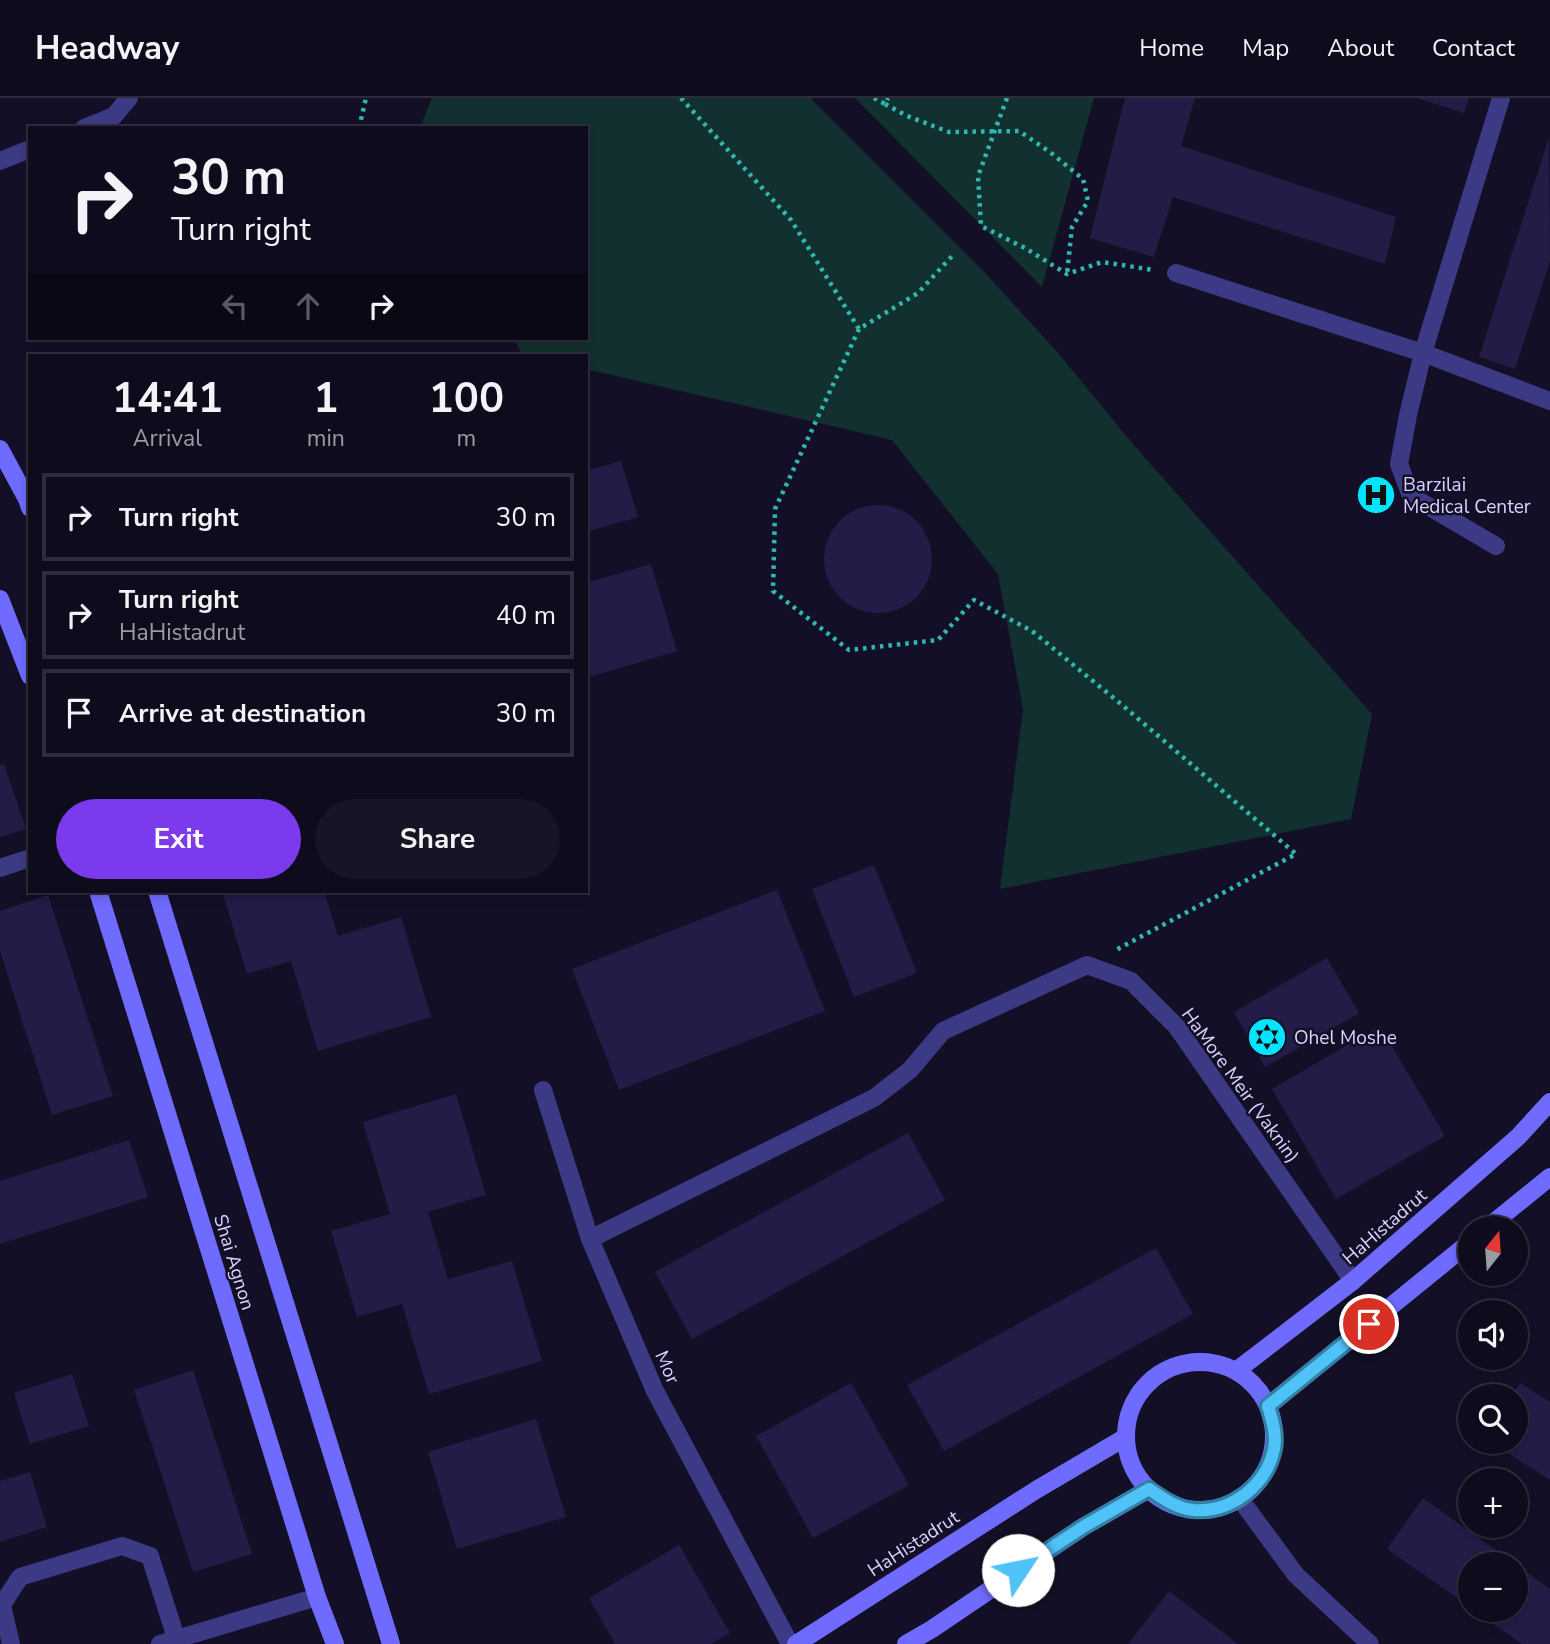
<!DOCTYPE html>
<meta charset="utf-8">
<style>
body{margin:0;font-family:"Nunito Sans",sans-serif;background:#171425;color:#f1f3f6;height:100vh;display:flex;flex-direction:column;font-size:26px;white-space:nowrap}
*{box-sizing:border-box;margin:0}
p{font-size:23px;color:#9b9ba3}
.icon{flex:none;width:38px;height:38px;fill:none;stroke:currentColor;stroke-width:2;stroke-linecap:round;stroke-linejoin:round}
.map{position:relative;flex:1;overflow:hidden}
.details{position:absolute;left:28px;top:256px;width:560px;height:539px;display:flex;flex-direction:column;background:#0e0b1c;border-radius:0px;box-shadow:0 4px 10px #0003,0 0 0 2px #2e2b3b}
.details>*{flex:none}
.hud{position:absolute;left:28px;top:28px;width:560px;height:214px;border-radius:0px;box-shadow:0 4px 10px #0003,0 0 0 2px #2e2b3b;background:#0e0b1c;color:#f1f3f6;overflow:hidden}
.needle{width:46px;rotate:17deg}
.buttons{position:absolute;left:1458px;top:1118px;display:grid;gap:14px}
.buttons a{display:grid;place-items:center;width:70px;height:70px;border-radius:50%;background:#0e0b1c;box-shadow:0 4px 10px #0003,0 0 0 2px #2e2b3b;font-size:35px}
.pin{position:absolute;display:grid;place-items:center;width:60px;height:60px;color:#fff;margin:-30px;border:4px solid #fff;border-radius:50%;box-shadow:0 2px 7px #0007}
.me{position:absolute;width:77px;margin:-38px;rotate:56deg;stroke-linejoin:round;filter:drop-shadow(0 0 5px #0008)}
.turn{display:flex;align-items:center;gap:24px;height:147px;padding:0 28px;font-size:32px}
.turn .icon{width:91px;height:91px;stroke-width:2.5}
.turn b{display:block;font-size:49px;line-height:60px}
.lanes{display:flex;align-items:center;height:66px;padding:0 28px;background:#0003;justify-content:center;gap:35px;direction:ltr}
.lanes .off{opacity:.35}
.eta{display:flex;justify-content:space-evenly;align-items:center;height:119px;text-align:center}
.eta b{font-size:42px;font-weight:700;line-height:49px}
.primary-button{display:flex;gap:14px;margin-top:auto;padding:14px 28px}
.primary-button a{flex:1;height:80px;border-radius:42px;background:#7c3aed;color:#fff;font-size:28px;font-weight:700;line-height:80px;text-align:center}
.primary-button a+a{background:#171425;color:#f1f3f6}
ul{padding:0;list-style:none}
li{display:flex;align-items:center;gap:21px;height:88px;margin:0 14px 10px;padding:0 14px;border:4px solid #2e2b3b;border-radius:0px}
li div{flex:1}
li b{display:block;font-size:26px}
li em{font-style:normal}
header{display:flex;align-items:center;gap:42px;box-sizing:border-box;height:98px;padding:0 35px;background:#0e0b1c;border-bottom:2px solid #2e2b3b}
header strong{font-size:33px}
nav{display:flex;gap:38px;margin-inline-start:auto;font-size:24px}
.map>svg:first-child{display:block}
</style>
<header>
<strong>Headway</strong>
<nav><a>Home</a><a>Map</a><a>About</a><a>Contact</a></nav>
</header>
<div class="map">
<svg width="1550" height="1546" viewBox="0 0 1550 1546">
<rect width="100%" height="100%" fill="#130f26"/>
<path fill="#12302f" d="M432 0H810L988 178 1059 256 1132 345 1372 616 1351 721 1000 791 1023 611 998 476 892 342 586 271V257H522L514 240H586V30H420Z
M855 0H1094L1042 189Z"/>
<path fill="#241b47" d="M1125 0H1195L1181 48 1396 119 1385 166 1173 99 1154 159 1090 140Z
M1417 0H1469L1464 15Z
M1549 39 1550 163 1515 271 1479 259Z
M621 363 638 419 586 434V373Z
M824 461a54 54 0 1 1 108 0a54 54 0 1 1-108 0Z
M651 466 677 553 586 580V485Z
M4 666 26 731 0 739V667Z
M874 767 917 875 854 899 812 791Z
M777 792 825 913 619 992 572 871Z
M222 793H324L338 838 401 819 431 919 318 953 291 863 247 876Z
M48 797 113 998 52 1017 0 853V813Z
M1327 860 1359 915 1265 969 1234 914Z
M1380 928 1445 1038 1336 1101 1272 991Z
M456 996 486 1097 428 1114 448 1181 512 1163 542 1263 429 1296 402 1206 357 1219 331 1133 390 1116 363 1024Z
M908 1035 945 1102 692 1241 655 1174Z
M129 1042 148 1099 0 1146V1083Z
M1156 1150 1193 1216 944 1353 907 1287Z
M193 1272 252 1456 193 1474 134 1292Z
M72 1276 89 1328 30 1346 14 1295Z
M851 1285 909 1387 813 1440 756 1338Z
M1520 1285 1550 1304V1382L1490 1344H1516V1298H1511Z
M536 1321 566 1419 457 1451 428 1354Z
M30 1374 47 1429 0 1444V1383Z
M1423 1400 1550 1491V1546H1522L1474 1512H1516V1466H1470V1509L1387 1451Z
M679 1447 730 1535 711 1546H615L589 1500Z
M1169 1493 1238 1546H1128Z"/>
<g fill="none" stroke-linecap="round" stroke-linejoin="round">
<path stroke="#2fb8b0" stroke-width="4.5" stroke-dasharray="3.5 5" stroke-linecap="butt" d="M681 0 791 122 859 231 918 195 954 156
M874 0 885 6 888 0
M1007 0 978 78 981 128 1025 150 1067 176 1102 164 1154 172
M885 6 907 18 949 34 1019 33 1050 54 1083 81 1088 103 1072 129 1067 176
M359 30 366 0
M859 231 775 411 773 493 849 552 938 542 974 502 1032 533 1121 606 1296 756 1116 852"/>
<path stroke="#3d3a85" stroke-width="18" d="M84 30 114 18 129 0
M0 63 30 51
M1176 175 1423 255 1550 303
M1496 448 1411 398 1399 366 1408 317 1423 255 1501 0
M0 770 30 760
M543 992 590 1141 655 1293 790 1546
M590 1141 874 1000 910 972 943 933 1087 867 1131 883 1177 929 1353 1183
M1240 1401 1296 1477 1370 1546
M11 1546 2 1507 20 1479 122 1448 150 1458 176 1540
M160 1546 317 1499"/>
<path stroke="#6f6bff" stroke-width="18" d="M0 351 27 401 30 410
M0 501 30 578
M98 793 317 1499 335 1546
M157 793 391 1546
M1487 1130 1550 1079
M1126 1338a74 74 0 1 1 148 0a74 74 0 1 1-148 0Z
M1236 1273 1353 1183 1518 1039 1550 1004
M1268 1308 1470 1144
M796 1546 1036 1392 1126 1339
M906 1546 932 1531 1083 1429 1149 1391"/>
</g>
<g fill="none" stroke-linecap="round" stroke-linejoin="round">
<g stroke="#337fa1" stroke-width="18">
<path id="route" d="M1018 1472 1083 1429 1149 1391C1162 1400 1176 1410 1193 1412 1231 1415 1266 1388 1274 1351 1277 1336 1272 1322 1268 1308L1369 1226"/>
</g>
<use href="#route" stroke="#4fc3f7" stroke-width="12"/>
</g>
<defs>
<g id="hospital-disc" transform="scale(2.0125)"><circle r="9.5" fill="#00e5ff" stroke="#130f26"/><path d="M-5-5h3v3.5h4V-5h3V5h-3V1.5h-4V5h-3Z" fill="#111"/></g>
<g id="synagogue-disc" transform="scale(2.0125)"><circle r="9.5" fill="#00e5ff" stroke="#130f26"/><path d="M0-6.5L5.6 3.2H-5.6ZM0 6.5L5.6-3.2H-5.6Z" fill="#111"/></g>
</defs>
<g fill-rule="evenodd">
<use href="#hospital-disc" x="1376" y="397"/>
<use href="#synagogue-disc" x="1267" y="939"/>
</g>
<g text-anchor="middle" stroke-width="5" stroke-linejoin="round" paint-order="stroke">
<g font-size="19" fill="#d9d4ff" stroke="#130f26" text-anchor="start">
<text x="1403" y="393">Barzilai<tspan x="1403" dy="22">Medical Center</tspan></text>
<text x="1294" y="946">Ohel Moshe</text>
</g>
<g font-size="19" fill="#d9d4ff" stroke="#130f26">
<text transform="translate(1241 987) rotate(54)" y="7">HaMore Meir (Vaknin)</text>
<text transform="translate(1384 1128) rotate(-41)" y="7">HaHistadrut</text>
<text transform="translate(235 1164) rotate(73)" y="7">Shai Agnon</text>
<text transform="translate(668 1269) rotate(66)" y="7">Mor</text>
<text transform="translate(913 1445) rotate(-33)" y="7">HaHistadrut</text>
</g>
</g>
</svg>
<div class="buttons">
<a><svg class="needle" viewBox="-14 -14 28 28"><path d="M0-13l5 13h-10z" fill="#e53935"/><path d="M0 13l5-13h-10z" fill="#9b9ba3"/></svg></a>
<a><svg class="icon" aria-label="sound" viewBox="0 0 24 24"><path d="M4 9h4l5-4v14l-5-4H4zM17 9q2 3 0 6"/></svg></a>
<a><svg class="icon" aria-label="search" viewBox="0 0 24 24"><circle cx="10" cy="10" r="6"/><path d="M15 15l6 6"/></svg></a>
<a>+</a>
<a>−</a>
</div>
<div class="pin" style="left:1369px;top:1226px;background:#d93025"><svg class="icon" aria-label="arrive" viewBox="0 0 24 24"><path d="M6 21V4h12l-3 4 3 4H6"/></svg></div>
<svg class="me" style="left:1018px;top:1472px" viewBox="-20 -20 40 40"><circle r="19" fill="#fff"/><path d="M0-13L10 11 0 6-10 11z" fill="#4fc3f7"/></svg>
<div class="hud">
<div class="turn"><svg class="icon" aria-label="right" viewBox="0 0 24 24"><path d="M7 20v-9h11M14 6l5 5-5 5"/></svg><div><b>30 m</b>Turn right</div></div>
<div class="lanes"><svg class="icon off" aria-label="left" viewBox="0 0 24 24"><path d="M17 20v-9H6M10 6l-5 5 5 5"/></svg><svg class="icon off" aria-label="ahead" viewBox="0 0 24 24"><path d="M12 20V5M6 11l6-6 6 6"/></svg><svg class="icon" aria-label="right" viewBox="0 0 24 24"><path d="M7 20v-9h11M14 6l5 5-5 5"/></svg></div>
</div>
<section class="details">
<div class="eta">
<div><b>14:41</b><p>Arrival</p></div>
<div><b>1</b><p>min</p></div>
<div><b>100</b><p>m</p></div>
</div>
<ul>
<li><svg class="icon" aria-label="right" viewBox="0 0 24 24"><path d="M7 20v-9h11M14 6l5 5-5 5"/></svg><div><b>Turn right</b></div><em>30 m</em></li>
<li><svg class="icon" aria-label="right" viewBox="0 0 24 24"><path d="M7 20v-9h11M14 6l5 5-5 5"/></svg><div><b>Turn right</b><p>HaHistadrut</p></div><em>40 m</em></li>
<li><svg class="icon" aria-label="arrive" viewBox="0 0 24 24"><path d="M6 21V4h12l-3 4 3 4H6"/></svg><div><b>Arrive at destination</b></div><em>30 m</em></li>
</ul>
<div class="primary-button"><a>Exit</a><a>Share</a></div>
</section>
</div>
